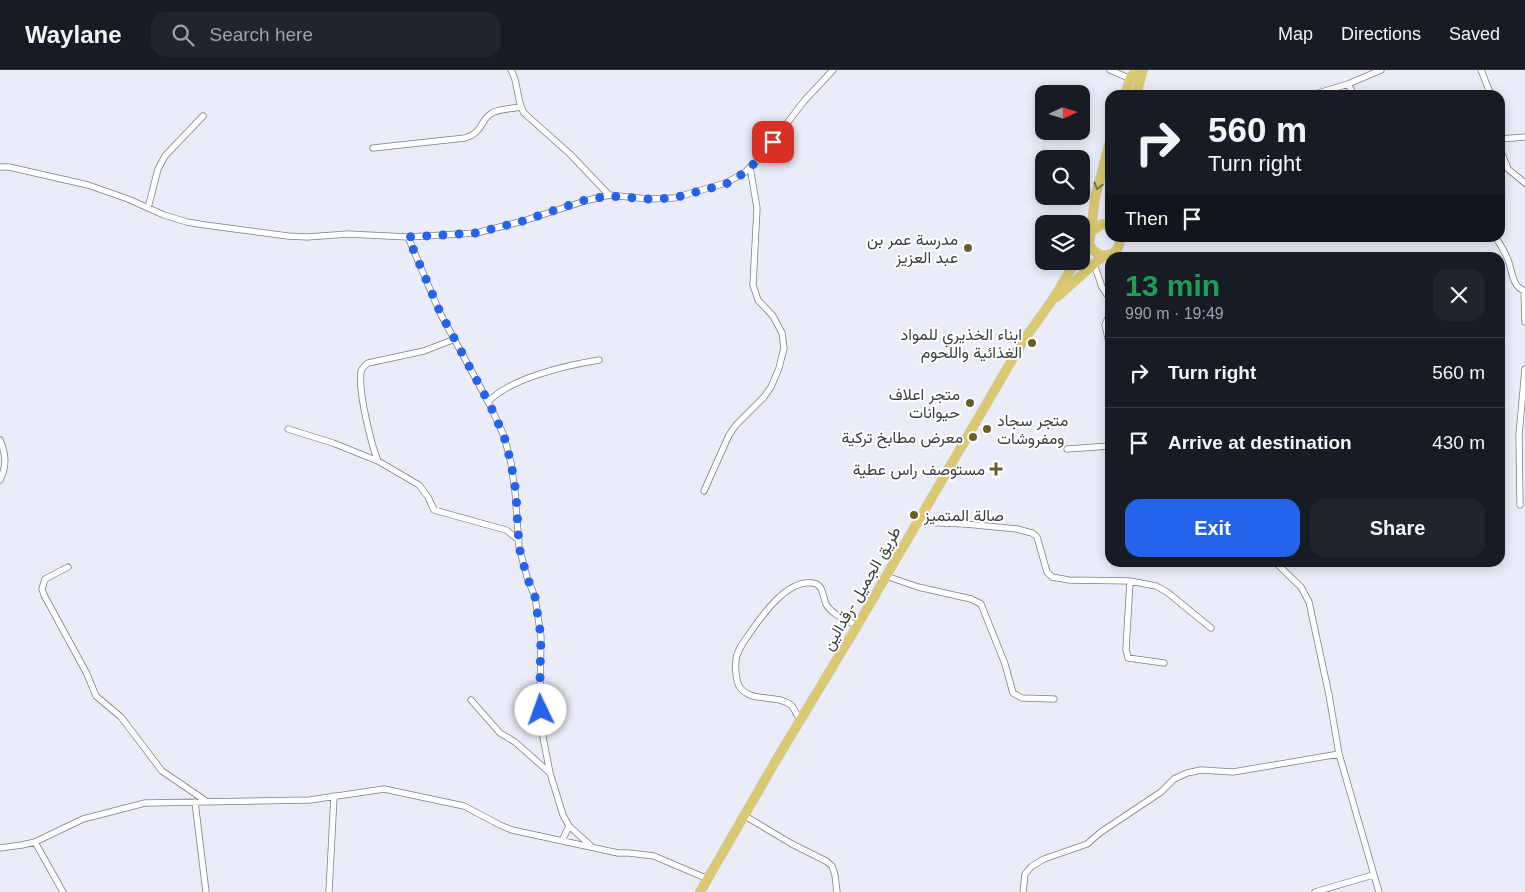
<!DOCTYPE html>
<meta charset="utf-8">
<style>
body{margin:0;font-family:Arial,Vazirmatn,sans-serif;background:#20242c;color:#f1f3f6;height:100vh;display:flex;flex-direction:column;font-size:19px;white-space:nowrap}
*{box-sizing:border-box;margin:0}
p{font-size:16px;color:#9ea1a6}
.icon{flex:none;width:28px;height:28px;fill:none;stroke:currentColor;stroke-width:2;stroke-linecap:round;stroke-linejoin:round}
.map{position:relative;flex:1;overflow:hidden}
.drawer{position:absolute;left:1105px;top:182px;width:400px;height:315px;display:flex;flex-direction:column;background:#171b24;border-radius:15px;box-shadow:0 2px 12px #0003}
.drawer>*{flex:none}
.hud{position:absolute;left:1105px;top:20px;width:400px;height:152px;border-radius:15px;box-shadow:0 2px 12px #0003;background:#171b24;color:#f1f3f6;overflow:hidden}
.needle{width:32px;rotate:86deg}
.controls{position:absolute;left:1035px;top:15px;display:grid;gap:10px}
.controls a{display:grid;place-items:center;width:55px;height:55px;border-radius:10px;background:#171b24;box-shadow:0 2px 12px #0003;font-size:25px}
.pin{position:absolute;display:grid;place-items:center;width:42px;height:42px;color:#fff;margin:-21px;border-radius:10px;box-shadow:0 2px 8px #0006}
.me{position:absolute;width:55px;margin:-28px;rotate:357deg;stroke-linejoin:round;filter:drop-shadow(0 0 4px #0008)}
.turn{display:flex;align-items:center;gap:18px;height:105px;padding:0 20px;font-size:22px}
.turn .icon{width:65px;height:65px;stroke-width:2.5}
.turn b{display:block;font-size:35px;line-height:42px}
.then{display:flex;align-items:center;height:48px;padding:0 20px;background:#0003;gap:10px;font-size:19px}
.round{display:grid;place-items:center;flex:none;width:52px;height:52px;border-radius:15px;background:#20242c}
.head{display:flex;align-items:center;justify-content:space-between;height:85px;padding:0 20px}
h1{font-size:30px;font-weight:800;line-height:38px;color:#1e9e55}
.button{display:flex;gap:10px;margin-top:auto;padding:10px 20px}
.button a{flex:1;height:58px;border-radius:15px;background:#2563eb;color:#fff;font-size:20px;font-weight:800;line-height:58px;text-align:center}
.button a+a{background:#20242c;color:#f1f3f6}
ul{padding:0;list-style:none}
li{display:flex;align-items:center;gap:15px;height:70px;padding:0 20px;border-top:1px solid #363941}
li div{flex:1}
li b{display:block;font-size:19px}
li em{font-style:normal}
header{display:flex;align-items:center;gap:30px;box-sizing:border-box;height:70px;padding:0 25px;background:#171b24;border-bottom:1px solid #363941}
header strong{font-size:24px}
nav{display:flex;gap:28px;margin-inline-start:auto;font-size:18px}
.search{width:350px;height:45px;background:#20242c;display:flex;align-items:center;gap:12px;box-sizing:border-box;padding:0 18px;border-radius:15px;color:#9ea1a6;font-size:19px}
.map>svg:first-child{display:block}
</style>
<header>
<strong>Waylane</strong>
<div class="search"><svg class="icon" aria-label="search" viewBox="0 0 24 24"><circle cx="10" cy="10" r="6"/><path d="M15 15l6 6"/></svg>Search here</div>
<nav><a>Map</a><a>Directions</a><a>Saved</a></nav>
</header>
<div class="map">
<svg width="1525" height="822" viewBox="0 0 1525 822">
<rect width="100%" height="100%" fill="#eaecf7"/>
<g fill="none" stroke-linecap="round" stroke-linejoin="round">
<g stroke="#7c7d87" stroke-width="7">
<path id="minor" d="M511 0C519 13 516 30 524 43L570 84 609 125
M1110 0 1131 9
M1481 0 1491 25
M1348 14 1354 25
M1312 25 1348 14 1381 0
M1500 69 1525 67
M373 78 465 68C484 62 479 51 492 43 499 39 511 39 520 37
M1500 79 1508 99 1525 113
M0 97H9L88 115 128 129 164 145 187 152 205 155 288 166 307 167 348 164 408 167 476 163 523 151 585 131 609 125 648 129 674 128 726 113 744 103 762 86 804 31 833 0
M148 138 158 99 165 86 203 46
M408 167 440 243 490 335 504 366 511 393 515 421 519 477 527 507 535 527 541 567 540 626 543 667 550 703 563 745 569 756 591 776
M1496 168C1500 174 1505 182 1508 190 1512 200 1512 217 1525 221
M1094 194 1102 217 1110 229
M1524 221 1525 252
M1110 243 1105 255 1110 277
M488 332C510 308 568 295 599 290
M288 359 333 373 378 391 419 415 428 427 434 440 506 460 519 470
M0 370C6 384 7 396 0 410
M1067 379 1110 376
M378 391C371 374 358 321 361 302 362 298 364 296 368 293L424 281 455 269
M704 421 729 365 736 355 764 327 771 317 779 298 784 278 782 263 773 246 758 230 753 215 757 138 750 97
M1520 435 1519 365 1525 299
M917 452 965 454 1017 459 1032 463 1037 467 1047 502 1052 507 1069 510 1130 511 1156 516 1167 522 1211 558
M1275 492 1301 517 1309 532 1329 625 1339 684 1379 822
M68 497 45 509 42 519 44 525 87 604 96 626 121 647 162 701 206 731
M886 506 918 517 971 529 981 534 1005 594 1013 623 1022 628 1054 629
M1130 511 1126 579 1128 588 1164 593
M471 630 500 663 515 672 550 703
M800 649C797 646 795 640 792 636 778 623 750 634 739 616 736 610 735 597 736 590 737 579 746 569 752 560 764 543 788 509 813 513 823 514 823 527 826 534 832 545 847 550 857 556
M195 732 206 822
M745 746 792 774 826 791 832 796 835 805 837 822
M562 771 569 756
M35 772 63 822
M0 778 22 775 35 772 83 749 145 733 310 730 384 719 464 736 500 755 512 760 618 783H629L654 786 708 809
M329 822 334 726
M1023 822 1025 804 1032 796 1044 789 1087 774 1101 762 1161 722 1174 709 1187 703 1201 700 1233 702 1339 684
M1315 822 1373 805"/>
</g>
<g stroke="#cccdce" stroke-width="10">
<path id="primary" d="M1125 25 1130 9 1136 0
M1136 25 1143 0
M1110 119V139
M1110 155 1102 154 1091 162 1089 174C1098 192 1120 188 1120 168
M1091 162 1095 128 1110 71
M1081 184 1089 174
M1057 227 1103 186
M700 822 778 687 857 556 1023 271 1051 232 1076 191"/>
</g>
<use href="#minor" stroke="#fff" stroke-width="5.5"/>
<use href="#primary" stroke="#dac970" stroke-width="9"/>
</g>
<defs><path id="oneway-chevron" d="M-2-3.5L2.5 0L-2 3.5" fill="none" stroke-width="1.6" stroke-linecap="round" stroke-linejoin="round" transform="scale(1.25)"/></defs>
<use stroke="#7b7554" href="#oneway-chevron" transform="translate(1098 116) rotate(104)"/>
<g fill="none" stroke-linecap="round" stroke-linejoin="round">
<path stroke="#2563eb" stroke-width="9" stroke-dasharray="0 16.2" d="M541 640 540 606 541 567 535 527 527 507 519 477 516 422 511 393 504 366 490 335 440 242 408 167 476 163 523 151 585 130 609 126 648 129 674 128 726 114 744 103 762 86 773 72"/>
</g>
<g fill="#695d2a" stroke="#fff" stroke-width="2">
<circle cx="968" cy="178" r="5"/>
<circle cx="1032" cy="273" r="5"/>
<circle cx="970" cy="333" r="5"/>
<circle cx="987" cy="359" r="5"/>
<circle cx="973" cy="367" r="5"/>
<path d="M993.5 391.5h5v5h5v5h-5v5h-5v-5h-5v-5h5z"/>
<circle cx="914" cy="445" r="5"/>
</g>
<g text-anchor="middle" stroke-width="4" stroke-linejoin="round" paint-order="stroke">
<g font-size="16" fill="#3c3d41" stroke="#fff" text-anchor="end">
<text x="958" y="175">مدرسة عمر بن<tspan x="958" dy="18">عبد العزيز</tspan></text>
<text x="1022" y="270">ابناء الخذيري للمواد<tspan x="1022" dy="18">الغذائية واللحوم</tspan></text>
<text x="960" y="330">متجر اعلاف<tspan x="960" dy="18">حيوانات</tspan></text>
<text x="997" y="356" text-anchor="start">متجر سجاد<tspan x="997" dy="18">ومفروشات</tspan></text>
<text x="963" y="373">معرض مطابخ تركية</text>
<text x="985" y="405">مستوصف راس عطية</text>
<text x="924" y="451" text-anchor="start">صالة المتميز</text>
</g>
<g font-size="16" fill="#3c3d41" stroke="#fff">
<text transform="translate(861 518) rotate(-60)" y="6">طريق الجميل -رقدالين</text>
</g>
</g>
</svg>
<div class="controls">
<a><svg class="needle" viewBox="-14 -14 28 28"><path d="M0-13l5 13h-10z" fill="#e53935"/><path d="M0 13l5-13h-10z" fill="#9ea1a6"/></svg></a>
<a><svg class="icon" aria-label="search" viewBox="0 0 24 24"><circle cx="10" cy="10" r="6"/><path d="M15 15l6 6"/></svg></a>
<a><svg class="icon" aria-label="layers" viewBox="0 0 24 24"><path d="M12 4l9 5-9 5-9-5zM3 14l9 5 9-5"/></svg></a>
</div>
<div class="pin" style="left:773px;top:72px;background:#d93025"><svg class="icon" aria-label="arrive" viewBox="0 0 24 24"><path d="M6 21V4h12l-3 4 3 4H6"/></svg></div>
<svg class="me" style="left:541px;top:640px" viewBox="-20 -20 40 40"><circle r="19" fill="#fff"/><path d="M0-13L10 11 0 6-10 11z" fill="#2563eb"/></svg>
<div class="hud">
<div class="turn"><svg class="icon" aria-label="right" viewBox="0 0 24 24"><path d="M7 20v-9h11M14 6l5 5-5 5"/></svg><div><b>560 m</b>Turn right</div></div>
<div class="then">Then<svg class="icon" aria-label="arrive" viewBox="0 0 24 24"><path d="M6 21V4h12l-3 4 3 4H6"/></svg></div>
</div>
<section class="drawer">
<div class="head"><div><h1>13 min</h1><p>990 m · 19:49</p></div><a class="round"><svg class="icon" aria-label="close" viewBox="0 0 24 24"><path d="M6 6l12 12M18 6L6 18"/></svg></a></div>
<ul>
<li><svg class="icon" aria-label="right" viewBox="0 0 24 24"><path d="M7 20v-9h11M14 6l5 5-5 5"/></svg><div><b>Turn right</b></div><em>560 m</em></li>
<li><svg class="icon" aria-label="arrive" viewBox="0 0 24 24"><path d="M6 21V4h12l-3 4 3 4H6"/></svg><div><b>Arrive at destination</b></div><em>430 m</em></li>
</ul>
<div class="button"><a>Exit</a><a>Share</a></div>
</section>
</div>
